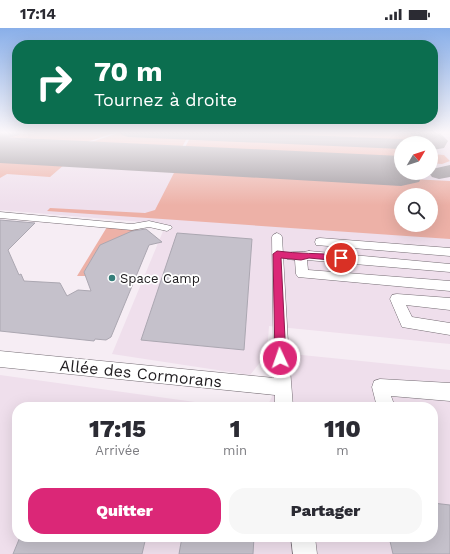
<!DOCTYPE html>
<html lang="fr">
<meta charset="utf-8">
<style>
body{margin:0;font-family:"Work Sans",sans-serif;background:#f7f7f7;color:#2b2b33;height:100vh;display:flex;flex-direction:column;font-size:15px;white-space:nowrap}
*{box-sizing:border-box;margin:0}
p{font-size:13px;color:#7c7c81}
.icon{flex:none;width:22px;height:22px;fill:none;stroke:currentColor;stroke-width:2;stroke-linecap:round;stroke-linejoin:round}
.map{position:relative;flex:1;overflow:hidden}
.panel{position:absolute;left:12px;top:374px;width:426px;height:140px;display:flex;flex-direction:column;background:#fff;border-radius:16px;box-shadow:0 4px 16px #0002}
.panel>*{flex:none}
.guide{position:absolute;left:12px;top:12px;width:426px;height:84px;border-radius:16px;box-shadow:0 4px 16px #0002;background:#0b6e4f;color:#fff;overflow:hidden}
.needle{width:26px;rotate:51deg}
.tools{position:absolute;left:394px;top:108px;display:grid;gap:8px}
.tools a{display:grid;place-items:center;width:44px;height:44px;border-radius:50%;background:#fff;box-shadow:0 4px 16px #0002;font-size:20px}
.pin{position:absolute;display:grid;place-items:center;width:34px;height:34px;color:#fff;margin:-17px;border:2px solid #fff;border-radius:50%;box-shadow:0 1px 4px #0007}
.me{position:absolute;width:44px;margin:-22px;rotate:357deg;stroke-linejoin:round;filter:drop-shadow(0 0 3px #0008)}
.turn{display:flex;align-items:center;gap:14px;height:84px;padding:0 16px;font-size:18px}
.turn .icon{width:52px;height:52px;stroke-width:2.5}
.turn b{display:block;font-size:28px;line-height:34px}
.eta{display:flex;justify-content:space-evenly;align-items:center;height:68px;text-align:center}
.eta b{font-size:24px;font-weight:800;line-height:28px}
.primary-button{display:flex;gap:8px;margin-top:auto;padding:8px 16px}
.primary-button a{flex:1;height:46px;border-radius:16px;background:#db2777;color:#fff;font-size:16px;font-weight:800;line-height:46px;text-align:center}
.primary-button a+a{background:#f7f7f7;color:#2b2b33}
.status{display:flex;justify-content:space-between;align-items:center;height:28px;padding:0 20px;background:#fff;direction:ltr}
.status svg{height:11px;fill:currentColor}
.map>svg:first-child{display:block}
</style>
<div class="status"><b>17:14</b><svg viewBox="0 0 49 12"><path d="M0 12V9h3v3zM5 12V6h3v6zM10 12V3h3v9zM15 12V0h3v12zM26 1h20v11H26zM47 4h2v5h-2z"/></svg></div>
<div class="map">
<svg width="450" height="526" viewBox="0 0 450 526">
<rect width="100%" height="100%" fill="#f6edf4"/>
<path fill="#efdfec" fill-rule="evenodd" d="M0 104H327L450 109V316L269 298 267 326 250 347 112 326 166 196 0 182ZM401 115H431V145H401ZM401 167H431V197H401Z
M292 326 450 342V526H0V347L231 379H17V509H433V379H267Z"/>
<path fill="#edb1a7" fill-rule="evenodd" d="M24 104 114 105 75 118 9 115 3 111 6 108Z
M231 104H377L414 105 428 110 429 113 422 115 237 106Z
M118 105 188 108 180 123 80 118Z
M191 108 401 117V134L183 123Z
M431 126 444 127 450 133 442 136 431 135Z
M0 130 64 133 65 136 50 149 7 146 0 150Z
M177 139 450 153V211L47 183 50 180 145 185 155 182ZM401 167H431V197H401Z
M107 199 139 201 101 217 84 244 86 248H77Z"/>
<g fill="none" stroke-linecap="round" stroke-linejoin="round">
<path fill="#9c959a" fill-rule="evenodd" d="M0 104H21L19 107 0 112Z
M120 104H231L401 111 407 112 409 115H401V121L128 109 122 107Z
M409 104H436L440 105 448 113 444 120 432 122 431 115H425L429 112H428L411 107Z
M450 137V149L439 151 432 149 429 145H431L432 141Z"/>
<path fill="#9c959a" fill-rule="evenodd" d="M0 109 401 128V145H424L419 154 401 158 0 135Z"/>
</g>
<path fill="#c5c1cb" stroke="#aba7b1" d="M0 192 35 195 8 222 19 247 21 246 24 253 60 255 67 268 78 262 91 263 84 244 100 217 132 203 146 201 162 214 149 217 111 309 106 312 95 311 94 313 0 303Z
M177 205 252 211 244 322 141 312Z
M433 475 450 477V526H393L389 509H433Z
M20 509H146L142 526H13Z
M182 509H254L253 526H179Z"/>
<g fill="none" stroke-linecap="round" stroke-linejoin="round">
<g stroke="#756d74" stroke-width="1">
<path id="minor" d="M0 184 132 196 149 193 171 198 172 200 167 203 149 199 132 202 0 190Z
M277 205 281 207 282 209 288 315 293 379H275V367L0 339V323L274 350 272 209 273 207Z
M320 210 450 220V228L316 217 315 214 316 211Z
M309 223 450 236V244L307 232 308 242 450 253V263L298 249 296 246 295 232 287 231 285 228 287 225C294 223 302 225 309 223Z
M397 266 450 270V282L406 277 412 289 450 295V307L402 299 390 271 392 267Z
M380 351 450 355V373L391 368 395 379H377L372 359 374 353Z
M291 509H315L317 526H293Z"/>
</g>
<use href="#minor" fill="#fff" fill-rule="evenodd"/>
</g>
<linearGradient id="sky" x2="0" y2="1"><stop stop-color="#89afe9"/><stop offset="0.59" stop-color="#fbf7fa"/><stop offset="1" stop-color="#fbf7fa" stop-opacity="0"/></linearGradient>
<rect width="450" height="177" fill="url(#sky)"/>
<path fill="#db2777" stroke="#8e194d" d="M277 223C298 226 319 225 341 227L345 230 341 233 309 230 301 232 281 230 286 330 284 334 280 335 276 334 275 330 273 226Z"/>
<circle fill="#367e7a" stroke="#fff" stroke-width="1.5" cx="112" cy="250" r="4"/>
<g text-anchor="middle" stroke-width="3.5" stroke-linejoin="round" paint-order="stroke">
<g font-size="13" fill="#1f1c1f" stroke="#fff" text-anchor="start">
<text x="120" y="255">Space Camp</text>
</g>
<g font-size="16" fill="#1f1c1f" stroke="#fff">
<text transform="translate(141 345) rotate(6)" y="6">Allée des Cormorans</text>
</g>
</g>
</svg>
<div class="tools">
<a><svg class="needle" viewBox="-14 -14 28 28"><path d="M0-13l5 13h-10z" fill="#e53935"/><path d="M0 13l5-13h-10z" fill="#7c7c81"/></svg></a>
<a><svg class="icon" aria-label="search" viewBox="0 0 24 24"><circle cx="10" cy="10" r="6"/><path d="M15 15l6 6"/></svg></a>
</div>
<div class="pin" style="left:341px;top:230px;background:#d93025"><svg class="icon" aria-label="arrive" viewBox="0 0 24 24"><path d="M6 21V4h12l-3 4 3 4H6"/></svg></div>
<svg class="me" style="left:280px;top:330px" viewBox="-20 -20 40 40"><circle r="17" fill="#db2777" stroke="#fff" stroke-width="3"/><path d="M0-11L8 9 0 5-8 9z" fill="#fff"/></svg>
<div class="guide">
<div class="turn"><svg class="icon" aria-label="right" viewBox="0 0 24 24"><path d="M7 20v-9h11M14 6l5 5-5 5"/></svg><div><b>70 m</b>Tournez à droite</div></div>
</div>
<section class="panel">
<div class="eta">
<div><b>17:15</b><p>Arrivée</p></div>
<div><b>1</b><p>min</p></div>
<div><b>110</b><p>m</p></div>
</div>
<div class="primary-button"><a>Quitter</a><a>Partager</a></div>
</section>
</div>
